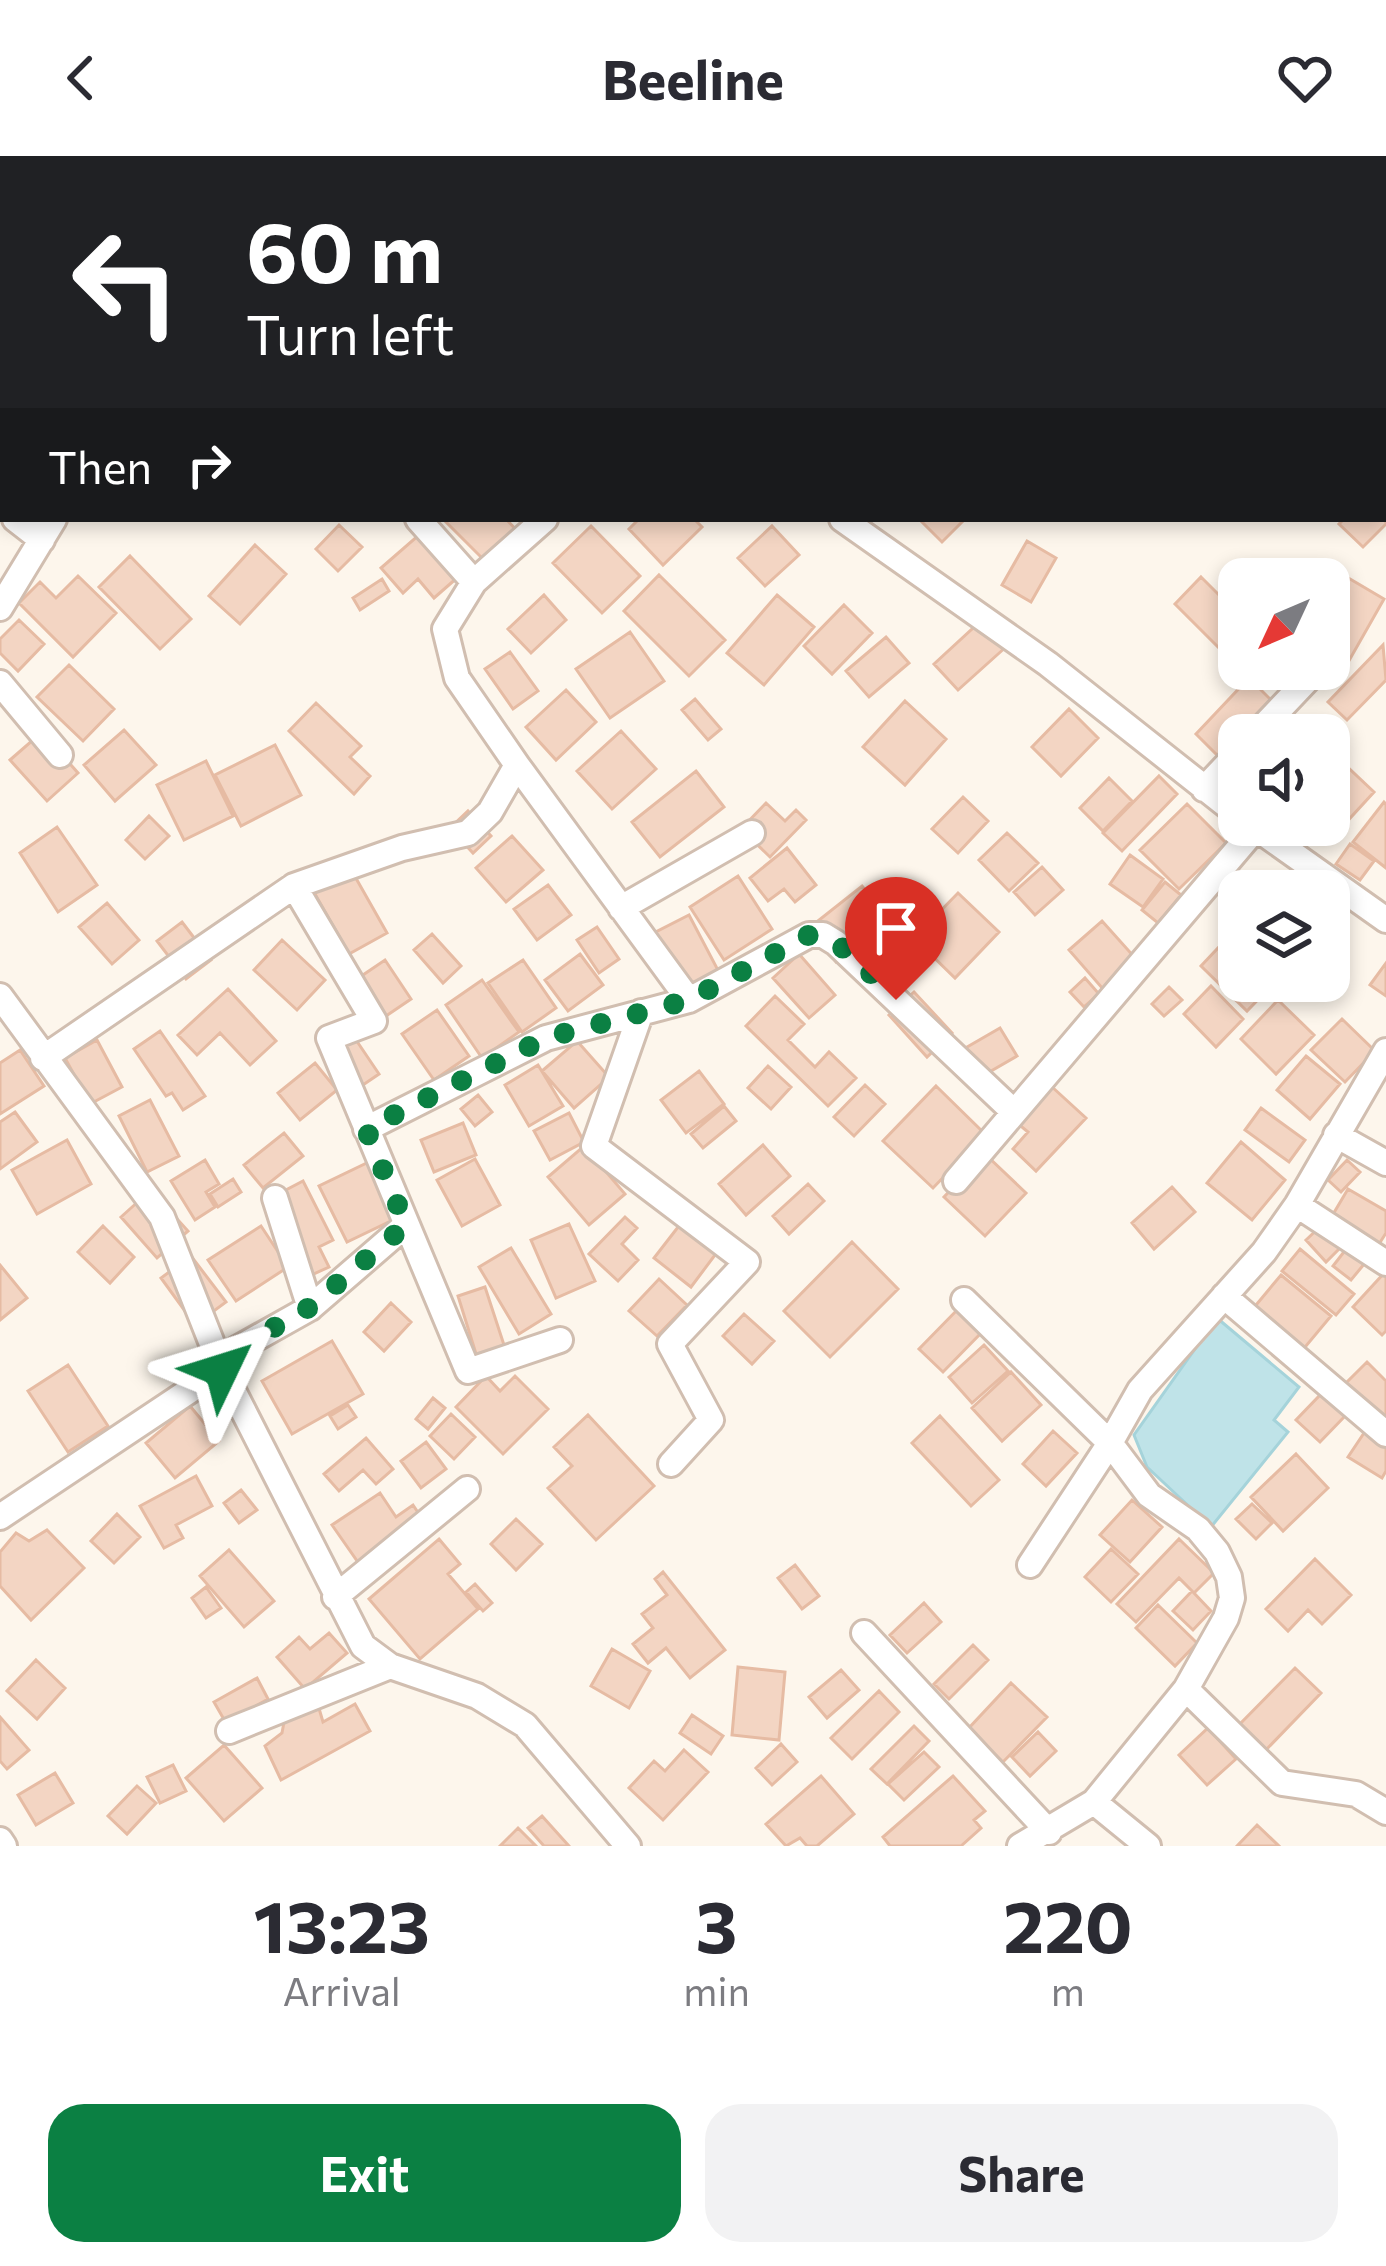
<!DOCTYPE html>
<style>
body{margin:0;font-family:Commissioner,sans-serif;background:#f2f2f3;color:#2b2b33;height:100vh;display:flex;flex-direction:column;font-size:45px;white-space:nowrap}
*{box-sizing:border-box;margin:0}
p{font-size:39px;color:#7c7c81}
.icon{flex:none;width:66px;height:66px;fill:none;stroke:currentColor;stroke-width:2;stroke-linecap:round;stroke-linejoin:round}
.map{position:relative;height:1690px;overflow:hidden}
.sheet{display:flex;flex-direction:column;background:#fff;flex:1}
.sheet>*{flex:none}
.hud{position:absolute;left:0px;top:0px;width:1386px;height:366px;box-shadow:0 6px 18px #0003;background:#202124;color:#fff;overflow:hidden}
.needle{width:78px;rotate:226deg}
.fabs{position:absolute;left:1218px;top:402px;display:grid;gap:24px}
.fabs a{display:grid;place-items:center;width:132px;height:132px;border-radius:24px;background:#fff;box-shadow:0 6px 18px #0003;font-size:60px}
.pin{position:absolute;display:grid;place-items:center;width:102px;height:102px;color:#fff;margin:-123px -51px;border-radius:50% 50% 50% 0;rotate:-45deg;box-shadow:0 0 12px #0007}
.pin .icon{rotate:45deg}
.me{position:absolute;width:132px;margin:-66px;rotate:49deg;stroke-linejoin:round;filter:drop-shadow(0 0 9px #0008)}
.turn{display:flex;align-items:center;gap:42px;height:252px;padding:0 48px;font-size:54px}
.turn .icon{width:156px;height:156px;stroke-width:2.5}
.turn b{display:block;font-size:84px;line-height:102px}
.then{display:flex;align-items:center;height:114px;padding:0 48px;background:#0003;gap:24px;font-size:45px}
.eta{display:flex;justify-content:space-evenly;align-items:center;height:204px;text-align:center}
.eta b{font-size:72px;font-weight:700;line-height:84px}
.button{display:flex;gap:24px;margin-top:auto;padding:24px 48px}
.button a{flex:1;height:138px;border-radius:36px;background:#0b8043;color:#fff;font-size:48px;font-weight:700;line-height:138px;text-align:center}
.button a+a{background:#f2f2f3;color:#2b2b33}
header{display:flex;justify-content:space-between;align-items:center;height:156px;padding:0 48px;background:#fff;font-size:54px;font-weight:700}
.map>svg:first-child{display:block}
</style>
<header><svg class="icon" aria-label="back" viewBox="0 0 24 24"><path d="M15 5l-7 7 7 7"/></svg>Beeline<svg class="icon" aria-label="heart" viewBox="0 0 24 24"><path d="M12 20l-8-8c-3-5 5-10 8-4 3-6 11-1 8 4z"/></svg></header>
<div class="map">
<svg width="1386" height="1690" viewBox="0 0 1386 1690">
<rect width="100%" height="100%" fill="#fdf6ec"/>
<path fill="#bfe3e8" stroke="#a5d3da" stroke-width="3" d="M1217 1162 1299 1231 1274 1264 1288 1276 1211 1371 1147 1311 1134 1279Z"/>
<path fill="#f3d5c3" stroke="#e6bba3" stroke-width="3" d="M573 0H651L654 3H576Z
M1383 343 1386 368 1363 391 1339 368 1344 363H1383Z
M443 363H506L520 378 489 409Z
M639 363H694L702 371 663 409 629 373Z
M919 363H965L942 386Z
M339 369 362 391 338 415 316 393Z
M591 370 640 420 602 457 553 407Z
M772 370 799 399 765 430 738 402Z
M428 371 466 414 434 442 418 423 403 437 381 412Z
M1027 385 1056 402 1031 446 1002 429Z
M255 389 286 418 240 468 209 440Z
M130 400 191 463 160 493 99 431Z
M659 419 725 484 689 520 624 455Z
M78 420 116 457 73 501 19 447 40 426 56 442Z
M1345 420 1384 443 1342 517 1329 509V448Z
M1201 421 1239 459 1238 511 1175 448Z
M382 423 389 435 360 454 353 442Z
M544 439 566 464 531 497 508 473Z
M777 439 814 471 764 529 727 497Z
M844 449 872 477 832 518 804 490Z
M983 463 1007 490 958 534 934 508Z
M19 464 44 488 18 515 0 497V483Z
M630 476 664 525 610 562 576 513Z
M886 481 909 507 869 541 846 515Z
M1383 489 1386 524 1347 564 1328 546Z
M510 496 538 535 513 553 485 513Z
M69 509 114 553 83 585 37 541Z
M1249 522 1277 550 1249 579H1239V590L1224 606 1196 578Z
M566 534 596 566 556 604 526 571Z
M695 543 721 573 708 584 682 554Z
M905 545 946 583 905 629 863 591Z
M316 547 361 590 350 601 370 620 354 638 289 575Z
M1069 553 1098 582 1061 620 1032 591Z
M124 574 156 609 115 645 84 609Z
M621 575 656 613 612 653 577 615Z
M42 576 78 617 47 645 10 604Z
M275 589 301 639 241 670 215 619Z
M1339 603 1374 636 1330 684 1314 669H1329V614Z
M206 605 233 660 184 684 157 629Z
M696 615 724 651 660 701 632 666Z
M1159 620 1177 638 1122 695 1103 677Z
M1109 622 1132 645 1103 675 1080 652Z
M963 641 988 665 958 697 932 673Z
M1384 646 1386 648V712L1353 686Z
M766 647 785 665 796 654 806 664 770 701 741 673Z
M1187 648 1226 687 1179 733 1140 694Z
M468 655 491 680 473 697 450 672Z
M149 660 169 680 145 703 126 684Z
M57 671 97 729 58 756 20 697Z
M1007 677 1038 707 1009 735 979 704Z
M512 680 543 714 506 746 476 712Z
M1350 688 1374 705 1360 724 1336 708Z
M787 692 816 729 795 746 784 733 768 745 750 722Z
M1130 699 1163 723 1143 751 1110 728Z
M349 710 387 777 349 798 311 731Z
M1042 711 1063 734 1035 759 1014 736Z
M738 720 772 773 724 804 690 751Z
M1165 726 1181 739 1158 767 1142 754Z
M548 729 571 759 537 784 514 753Z
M862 730 889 764 836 806 809 772Z
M958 737 999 776 955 822 914 782Z
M107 747 139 784 112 808 79 771Z
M689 759 720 818 676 840 646 781Z
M1102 765 1137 804 1103 833 1069 794Z
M182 766 211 804 186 823 157 785Z
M597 771 619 803 599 817 577 784Z
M899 771 921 794 874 838 852 814Z
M1235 774 1239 778V825H1276L1247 855 1201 810Z
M432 778 461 810 443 827 414 794Z
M282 784 325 824 297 854 254 814Z
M580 798 603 829 568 855 545 824Z
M799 798 835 839 809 862 773 822Z
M385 804 411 843 386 860 360 821Z
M523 804 556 852 522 876 488 827Z
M1386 807V840L1370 829Z
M1085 822 1099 838 1084 851 1070 836Z
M482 824 519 876 482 902 446 849Z
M1211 830 1243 863 1216 891 1184 858Z
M1169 831 1182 844 1164 860 1152 848Z
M228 833 276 885 250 909 220 877 197 899 178 879Z
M914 836 952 877 927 901 889 859Z
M775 840 804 868 788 884 815 911 829 896 856 922 828 950 746 870Z
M1278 844 1314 879 1276 918 1241 883Z
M437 854 469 900 434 924 402 878Z
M1342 863 1375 895 1345 926 1311 894Z
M1000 872 1017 900 972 926 955 898Z
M160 875 205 940 183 954 172 937 166 940 134 893Z
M352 878 379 918 357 933 329 894Z
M97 884 122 931 90 948 65 902Z
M577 885 609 921 574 952 542 915Z
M20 894 44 930 0 958V907Z
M1306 900 1340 928 1310 963 1277 934Z
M315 907 337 934 300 964 278 937Z
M538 909 563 950 529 970 505 929Z
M768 910 791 931 771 953 748 932Z
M699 915 724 948 686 977 661 944Z
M865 929 885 948 854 980 834 961Z
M936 930 985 978 933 1032 883 985Z
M1051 930 1086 962 1036 1015 1013 993 1028 976 1017 967Z
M478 939 492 956 475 970 461 953Z
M150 944 179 1000 147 1016 119 960Z
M724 950 736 965 703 992 691 978Z
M1261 952 1305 984 1289 1006 1245 974Z
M15 956 37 986 0 1013V966Z
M569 957 584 986 550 1004 534 975Z
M463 967 476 999 434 1016 421 984Z
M284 977 303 1000 263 1032 244 1009Z
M67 984 91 1028 37 1058 12 1014Z
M1241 986 1285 1024 1252 1064 1207 1027Z
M763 989 790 1020 746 1059 719 1028Z
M584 990 625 1038 589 1069 548 1021Z
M985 998 1026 1037 985 1080 944 1041Z
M475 1003 500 1049 462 1070 437 1024Z
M205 1004 219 1028 206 1036 215 1051 195 1064 171 1025Z
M373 1004 401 1060 347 1086 319 1030Z
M1347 1004 1360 1016 1341 1036 1328 1024Z
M233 1023 241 1036 218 1051 210 1038Z
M303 1025 333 1084 319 1091 329 1111 307 1121 267 1044Z
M808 1028 824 1045 789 1078 773 1060Z
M1172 1031 1195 1056 1154 1093 1132 1067Z
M1348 1033 1386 1055V1077L1379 1088 1332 1060Z
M151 1034 188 1075 157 1102 121 1061Z
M625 1061 637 1072 622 1088 638 1104 618 1125 589 1098Z
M682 1066 718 1095 691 1131 654 1102Z
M1325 1066 1345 1087 1326 1106 1306 1084Z
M569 1068 595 1125 556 1142 531 1084Z
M103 1070 134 1101 110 1127 78 1096Z
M261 1070 288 1111 236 1145 208 1104Z
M852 1086 898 1133 830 1201 784 1155Z
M511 1092 551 1158 519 1178 479 1111Z
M1347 1092 1365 1107 1351 1124 1333 1110Z
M1300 1093 1354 1138 1336 1159 1282 1115Z
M191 1100 226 1146 195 1169 161 1122Z
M0 1109 27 1142 0 1164Z
M1386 1115V1175L1382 1179 1353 1151Z
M1281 1119 1331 1160 1301 1196 1251 1155Z
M659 1123 687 1149 657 1180 629 1155Z
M485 1131 505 1192 477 1201 458 1140Z
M391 1147 411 1166 384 1195 364 1176Z
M959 1152 983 1175 943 1216 919 1193Z
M744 1158 774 1185 752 1208 723 1180Z
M332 1185 363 1238 292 1278 262 1225Z
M984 1189 1008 1215 972 1247 949 1221Z
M1367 1206 1386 1225V1265L1345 1228Z
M68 1209 108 1270 68 1296 28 1235Z
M1011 1216 1041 1249 1002 1285 972 1252Z
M486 1220 500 1235 515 1220 548 1253 503 1298 456 1251Z
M1323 1236 1346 1259 1320 1286 1296 1264Z
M433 1242 445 1252 428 1273 416 1263Z
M348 1249 356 1261 338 1273 330 1260Z
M190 1250 219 1285 175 1322 146 1287Z
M451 1258 475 1281 454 1303 430 1280Z
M588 1259 654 1330 596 1384 548 1332 572 1310 554 1291Z
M940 1260 999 1324 971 1350 912 1287Z
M1366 1274 1386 1287V1315L1382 1322 1348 1301Z
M1053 1275 1077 1297 1046 1330 1023 1308Z
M366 1282 393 1313 376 1328 363 1314 339 1335 324 1318Z
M426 1286 446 1313 421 1332 401 1305Z
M1296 1298 1328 1332 1283 1375 1251 1341Z
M196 1320 212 1350 176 1369 183 1382 164 1392 140 1350Z
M241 1334 257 1354 239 1367 224 1347Z
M380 1337 396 1361 413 1349 421 1361 360 1409 332 1369Z
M1132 1344 1162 1371 1130 1406 1100 1379Z
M1252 1348 1272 1367 1256 1383 1236 1363Z
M117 1358 140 1381 114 1407 91 1385Z
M516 1363 542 1388 516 1414 491 1388Z
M47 1374 84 1412 31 1464 0 1430V1396L16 1377 29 1385Z
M439 1383 460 1408 448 1418 478 1453 420 1503 369 1443Z
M1179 1383 1214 1417 1194 1437 1211 1455 1193 1474 1173 1455 1192 1435 1179 1422 1136 1466 1117 1448Z
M1111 1393 1138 1418 1111 1446 1085 1421Z
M229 1394 274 1445 244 1471 200 1420Z
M1315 1403 1351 1439 1322 1468 1308 1454 1288 1475 1266 1453Z
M795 1409 819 1440 802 1453 778 1422Z
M663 1416 725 1494 690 1522 666 1492 648 1507 633 1488 653 1472 642 1458 667 1439 655 1423Z
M475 1428 492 1447 483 1455 466 1436Z
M206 1431 221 1452 206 1462 192 1442Z
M924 1447 941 1466 907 1497 890 1479Z
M1158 1449 1197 1487 1175 1510 1136 1472Z
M329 1477 347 1497 305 1533 277 1501 299 1481 310 1493Z
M973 1489 988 1504 949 1543 934 1528Z
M612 1493 650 1515 629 1552 591 1530Z
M36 1504 65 1532 37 1563 7 1535Z
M738 1511 785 1516 779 1584 732 1579Z
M1295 1512 1321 1537 1262 1598 1236 1572Z
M841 1514 859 1534 827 1562 809 1541Z
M257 1522 268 1543 226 1567 214 1546Z
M1011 1527 1047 1561 1003 1606 968 1573Z
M879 1535 899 1556 852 1603 831 1582Z
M355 1548 370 1575 281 1624 265 1590 282 1577 284 1566 318 1549 323 1566Z
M692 1559 723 1580 711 1598 680 1577Z
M0 1561 29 1594 7 1613 0 1605Z
M914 1570 929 1585 887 1628 871 1613Z
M1208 1572 1236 1603 1207 1629 1179 1599Z
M1038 1576 1056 1595 1030 1620 1012 1601Z
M781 1588 797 1606 772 1629 756 1612Z
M224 1589 262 1632 224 1665 186 1622Z
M684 1594 708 1616 663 1664 629 1632 654 1605 665 1615Z
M924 1596 939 1611 904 1644 888 1628Z
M173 1609 186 1635 160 1647 147 1621Z
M55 1617 73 1647 36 1669 18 1639Z
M821 1620 854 1658 817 1690H807L800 1682 786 1690 766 1668Z
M953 1620 985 1655 974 1664 981 1672 961 1690H890L883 1681Z
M137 1630 156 1647 127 1678 108 1660Z
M542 1660 569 1690H544L528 1672Z
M1257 1669 1279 1690H1237Z
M518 1672 536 1690H500Z"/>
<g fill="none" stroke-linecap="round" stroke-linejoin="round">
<g stroke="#d1beb0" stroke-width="30">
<path id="street" d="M147 0 151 3
M485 3V0
M1042 3 1045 0
M1383 333 1386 336
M15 363 42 384
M418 363 474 426
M842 363 1048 508 1239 659
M0 452 54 363
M0 527 60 599
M1255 579 1311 520
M517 609 689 844
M1204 633 1239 596
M1252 669 1386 764
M294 730 374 865 329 882 468 1215 560 1184
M621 752 752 677
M0 840 162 1061 222 1213 363 1490 390 1510 477 1540 525 1569 628 1690
M641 856 594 990 747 1106 670 1188 711 1264 671 1308
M43 902 294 730 402 692 468 677 490 656 517 609 457 522 445 473 474 426 545 363
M366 973 546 882 689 844 809 779H823L836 787 1014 956
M1336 979 1386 1007
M956 1025 1256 672
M275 1042 310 1152
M1297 1049 1386 1107
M1224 1140 1386 1278
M964 1144 1110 1287 1030 1409
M219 1203 310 1152 406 1069
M0 1361 222 1213
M335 1441 467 1333
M864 1477 1049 1676
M1186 1533 1282 1627 1356 1638 1386 1656
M229 1575 390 1510
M1094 1646 1148 1690
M0 1684 4 1690
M1020 1690 1094 1646 1186 1533 1226 1462 1232 1442 1229 1421 1217 1396 1198 1373 1149 1339 1110 1287 1140 1234 1264 1096 1297 1049 1386 895"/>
</g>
<use href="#street" stroke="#fff" stroke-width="24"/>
</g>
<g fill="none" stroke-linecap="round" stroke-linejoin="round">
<path stroke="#0b8043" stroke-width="21" stroke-dasharray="0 37.8" d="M222 1214 219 1203 310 1151 406 1069 366 973 546 882 689 844 809 779C842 779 873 822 896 844"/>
</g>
</svg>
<div class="fabs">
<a><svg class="needle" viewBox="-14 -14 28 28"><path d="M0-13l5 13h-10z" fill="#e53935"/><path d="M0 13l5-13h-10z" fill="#7c7c81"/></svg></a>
<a><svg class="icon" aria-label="sound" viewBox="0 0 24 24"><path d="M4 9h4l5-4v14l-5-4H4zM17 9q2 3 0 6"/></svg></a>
<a><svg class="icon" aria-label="layers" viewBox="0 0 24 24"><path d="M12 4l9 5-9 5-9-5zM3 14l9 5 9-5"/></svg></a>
</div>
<div class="pin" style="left:896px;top:844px;background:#d93025"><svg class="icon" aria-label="arrive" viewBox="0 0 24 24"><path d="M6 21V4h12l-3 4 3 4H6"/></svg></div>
<svg class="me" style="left:222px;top:1214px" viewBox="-20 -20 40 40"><path d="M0-17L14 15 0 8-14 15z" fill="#0b8043" stroke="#fff" stroke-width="4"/></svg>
<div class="hud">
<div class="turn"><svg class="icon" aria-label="left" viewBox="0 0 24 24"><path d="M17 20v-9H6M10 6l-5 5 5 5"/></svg><div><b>60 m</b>Turn left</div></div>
<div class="then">Then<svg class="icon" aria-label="right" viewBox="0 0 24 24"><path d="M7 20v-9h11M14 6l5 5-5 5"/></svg></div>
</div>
</div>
<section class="sheet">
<div class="eta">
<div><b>13:23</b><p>Arrival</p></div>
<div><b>3</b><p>min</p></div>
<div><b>220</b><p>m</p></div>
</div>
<div class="button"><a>Exit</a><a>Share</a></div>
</section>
